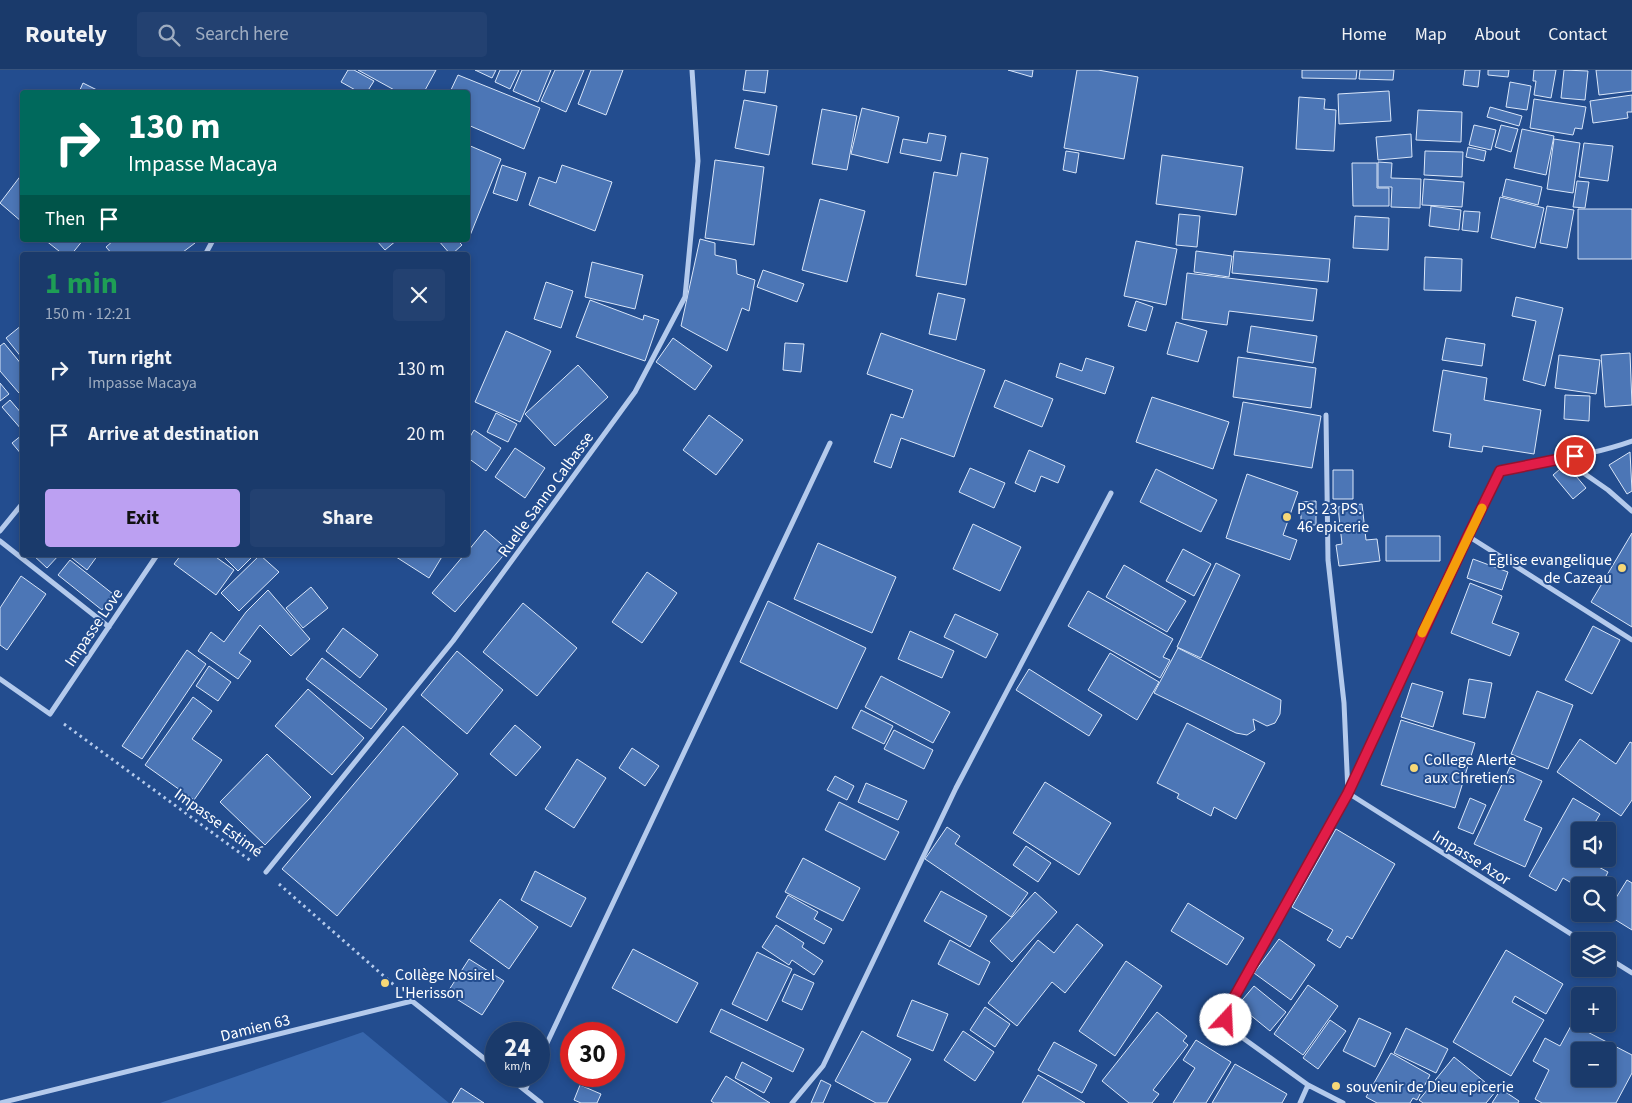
<!DOCTYPE html>
<meta charset="utf-8">
<style>
body{margin:0;font-family:"Source Sans 3",sans-serif;background:#234171;color:#f1f3f6;height:100vh;display:flex;flex-direction:column;font-size:19px;white-space:nowrap}
*{box-sizing:border-box;margin:0}
p{font-size:16px;color:#9fadc1}
.icon{flex:none;width:28px;height:28px;fill:none;stroke:currentColor;stroke-width:2;stroke-linecap:round;stroke-linejoin:round}
.map{position:relative;flex:1;overflow:hidden}
.panel{position:absolute;left:20px;top:182px;width:450px;height:305px;display:flex;flex-direction:column;background:#1a3a6b;border-radius:5px;box-shadow:0 2px 8px #0003,0 0 0 1px #38547e}
.panel>*{flex:none}
.top-card{position:absolute;left:20px;top:20px;width:450px;height:152px;border-radius:5px;box-shadow:0 2px 8px #0003,0 0 0 1px #38547e;background:#00695c;color:#fff;overflow:hidden}
.fabs{position:absolute;left:1571px;top:752px;display:grid;gap:10px}
.fabs a{display:grid;place-items:center;width:45px;height:45px;border-radius:5px;background:#1a3a6b;box-shadow:0 2px 8px #0003,0 0 0 1px #38547e;font-size:25px}
.speed{position:absolute;left:485px;top:952px;display:flex;gap:10px;font-size:25px;font-weight:700;text-align:center}
.speed>*{display:grid;place-content:center;width:65px;height:65px;border-radius:50%;background:#1a3a6b;box-shadow:0 2px 8px #0003,0 0 0 1px #38547e;line-height:1}
.speed small{font-size:12px;font-weight:400}
.speed .limit{border:8px solid #d22;background:#fff;color:#111}
.pin{position:absolute;display:grid;place-items:center;width:42px;height:42px;color:#fff;margin:-21px;border:2px solid #fff;border-radius:50%;box-shadow:0 1px 5px #0007}
.me{position:absolute;width:55px;margin:-28px;rotate:20deg;stroke-linejoin:round;filter:drop-shadow(0 0 4px #0008)}
.turn{display:flex;align-items:center;gap:18px;height:105px;padding:0 25px;font-size:22px}
.turn .icon{width:65px;height:65px;stroke-width:2.5}
.turn b{display:block;font-size:35px;line-height:42px}
.then{display:flex;align-items:center;height:48px;padding:0 25px;background:#0003;gap:10px;font-size:19px}
.round{display:grid;place-items:center;flex:none;width:52px;height:52px;border-radius:5px;background:#234171}
.summary{display:flex;align-items:center;justify-content:space-between;height:85px;padding:0 25px}
h1{font-size:30px;font-weight:700;line-height:38px;color:#1e9e55}
.cta{display:flex;gap:10px;margin-top:auto;padding:10px 25px}
.cta a{flex:1;height:58px;border-radius:5px;background:#bca0f2;color:#111;font-size:20px;font-weight:700;line-height:58px;text-align:center}
.cta a+a{background:#234171;color:#f1f3f6}
ul{padding:0;list-style:none}
li{display:flex;align-items:center;gap:15px;height:65px;padding:0 25px}
li div{flex:1}
li b{display:block;font-size:19px}
li em{font-style:normal}
header{display:flex;align-items:center;gap:30px;box-sizing:border-box;height:70px;padding:0 25px;background:#1a3a6b;border-bottom:1px solid #38547e}
header strong{font-size:24px}
nav{display:flex;gap:28px;margin-inline-start:auto;font-size:18px}
.search{width:350px;height:45px;background:#234171;display:flex;align-items:center;gap:12px;box-sizing:border-box;padding:0 18px;border-radius:5px;color:#9fadc1;font-size:19px}
.map>svg:first-child{display:block}
</style>
<header>
<strong>Routely</strong>
<div class="search"><svg class="icon" aria-label="search" viewBox="0 0 24 24"><circle cx="10" cy="10" r="6"/><path d="M15 15l6 6"/></svg>Search here</div>
<nav><a>Home</a><a>Map</a><a>About</a><a>Contact</a></nav>
</header>
<div class="map">
<svg width="1632" height="1033" viewBox="0 0 1632 1033">
<rect width="100%" height="100%" fill="#234d8f"/>
<path fill="#3766ac" d="M363 962 449 1033H160Z"/>
<path fill="#4c76b6" stroke="#d9e6f9" fill-rule="evenodd" d="M348 0H354L374 11 367 22H359L341 12Z
M358 0H436L424 22H398Z
M475 0H496L492 8Z
M500 0H519L510 19 495 12Z
M522 0H551L538 32 513 21Z
M555 0H584L566 42 541 31Z
M591 0H623L606 45 578 34Z
M746 0H768L765 23 743 20Z
M1008 0H1033L1032 7Z
M1077 0H1098L1138 7 1124 89 1064 78Z
M1302 0H1357L1356 9 1302 8Z
M1360 0H1394L1393 10 1359 9Z
M1465 0H1480L1478 17 1463 15Z
M1488 0H1509L1508 7 1488 5Z
M1534 0H1556L1551 28 1534 25 1536 11H1533Z
M1564 0 1588 1 1585 30 1561 28Z
M1596 0H1632V21L1599 25Z
M458 5 540 38 524 79 468 55V22H450Z
M1510 12 1531 16 1527 40 1506 37Z
M83 13 101 22H79Z
M1389 21 1391 51 1339 54 1338 24Z
M1632 25V42H1627L1628 48 1593 53 1590 31Z
M1299 27 1325 29 1324 39 1336 40 1334 81 1296 79Z
M1534 29 1586 37 1582 59 1575 58 1573 65 1530 58Z
M744 30 777 36 769 85 735 78Z
M1490 37 1522 46 1519 56 1487 47Z
M862 38 899 47 888 93 851 84Z
M822 39 857 46 847 100 812 94Z
M1418 40 1462 42 1461 72 1416 70Z
M1474 55 1496 60 1491 80 1469 75Z
M1501 55 1518 59 1511 82 1495 77Z
M1522 59 1554 66 1546 105 1514 98Z
M929 63 946 66 941 91 900 83 903 69 927 73Z
M1411 64 1412 87 1378 90 1376 67Z
M1554 69 1580 73 1573 123 1547 119Z
M1584 73 1613 76 1608 111 1579 107Z
M468 75 501 89 469 168 468 166Z
M1468 77 1486 81 1484 91 1466 87Z
M1066 81 1079 83 1076 103 1063 100Z
M1425 81 1463 82 1462 107 1424 105Z
M961 83 988 88 966 215 916 206 934 102 957 106Z
M1162 85 1243 97 1236 145 1156 134Z
M715 90 764 97 754 175 705 168Z
M1378 92 1392 93 1391 108 1421 109 1420 138 1391 137 1392 117H1378Z
M1352 93H1377V118H1389V136H1353Z
M502 95 526 103 517 131 493 123Z
M562 95 612 112 595 161 529 135 539 107 556 113Z
M22 104V152L0 133Z
M1424 109 1464 112 1462 137 1422 135Z
M1506 109 1542 117 1538 135 1502 126Z
M1577 111 1589 112 1585 138 1573 137Z
M1500 127 1544 138 1535 178 1491 168Z
M820 129 865 141 847 212 802 200Z
M1431 136 1461 140 1459 160 1429 156Z
M1547 136 1574 140 1567 178 1540 173Z
M1578 139H1632V189H1578Z
M1464 141 1480 142 1478 162 1462 160Z
M1179 144 1200 146 1197 177 1176 175Z
M1355 146 1389 148 1388 180 1353 178Z
M700 169 715 173V185L736 190 737 204 755 210 749 241 742 238 727 281 681 256Z
M45 170H83L71 185H64Z
M114 170H185L195 173 179 185H113L106 177Z
M376 170H397L385 180Z
M438 170H457L462 175 451 185Z
M1136 171 1177 179 1166 235 1124 226Z
M1196 181 1232 186 1229 207 1194 202Z
M1234 181 1330 189 1328 212 1232 203Z
M1425 187 1462 189 1461 221 1424 220Z
M592 192 643 205 635 239 585 227Z
M763 200 804 214 797 232 757 217Z
M1187 203 1317 219 1313 251 1229 241 1227 255 1182 249Z
M546 212 573 221 561 258 534 249Z
M938 223 965 229 956 270 929 264Z
M1516 227 1563 238 1545 316 1523 310 1536 251 1512 246Z
M590 230 643 250 644 245 659 250 645 291 576 267Z
M1136 231 1153 237 1146 261 1128 256Z
M1176 252 1207 261 1198 292 1167 284Z
M22 255V288L6 268Z
M1251 256 1317 266 1313 293 1247 282Z
M506 261 551 281 520 352 475 332Z
M881 263 985 300 954 387 901 368 891 398 874 392 891 344 903 348 913 320 867 304Z
M673 268 712 296 695 320 656 292Z
M1446 268 1485 274 1482 296 1442 290Z
M4 273 22 295V320L19 323 0 301V276Z
M785 273 804 274 801 302 783 300Z
M1630 283 1632 335 1605 337 1601 285Z
M1559 285 1600 290 1596 324 1555 318Z
M1238 287 1316 298 1311 338 1233 327Z
M1086 288 1114 297 1105 324 1056 307 1060 293 1082 301Z
M578 295 608 327 555 376 525 344Z
M1443 300 1487 308 1484 330 1541 340 1534 384 1483 376 1482 382 1449 377 1451 364 1433 361Z
M1005 310 1053 329 1042 357 994 337Z
M0 313 9 324 0 331Z
M1565 325 1590 326 1589 351 1564 349Z
M1152 327 1229 352 1213 399 1136 372Z
M10 330 22 344V360L2 337Z
M1243 332 1321 346 1312 398 1234 385Z
M496 343 517 354 508 372 487 362Z
M709 345 743 370 716 405 683 380Z
M474 360 501 378 486 401 468 388V370Z
M22 365V385L12 373Z
M515 378 545 398 525 428 495 407Z
M1029 380 1065 396 1058 413 1041 406 1035 422 1015 413Z
M1630 382 1632 421 1627 424 1609 395Z
M1566 394 1586 418 1573 429 1553 405Z
M970 398 1005 413 994 438 959 422Z
M1156 399 1217 430 1201 462 1140 432Z
M1333 400H1353V429H1333Z
M1247 404 1298 422 1283 465 1297 470 1290 490 1226 468Z
M1316 431V455H1301V432Z
M1362 434 1366 470 1377 469 1380 491 1339 496 1336 475 1342 474 1338 437Z
M973 454 1021 477 1000 521 953 499Z
M485 460 508 480 455 542 432 523 464 485H468V481Z
M1632 463V557L1591 532Z
M1386 466H1440V491H1386Z
M818 473 896 507 872 563 794 529Z
M1183 479 1211 494 1194 526 1166 511Z
M33 485H59L47 498Z
M68 485H98L87 500Z
M181 485H213L234 500 216 525 174 494Z
M222 485H254L238 501Z
M260 485 279 502 239 541 221 523Z
M393 485H443L429 508Z
M1473 489 1508 502 1502 520 1467 508Z
M70 490 113 524 102 540 58 505Z
M1216 493 1240 505 1201 588 1177 577Z
M1124 495 1186 531 1167 562 1106 527Z
M647 502 677 523 642 573 612 552Z
M21 506 46 524 7 580 0 575V538Z
M1470 513 1502 526 1492 553 1519 563 1510 586 1451 563Z
M311 517 328 538 303 558 286 538Z
M268 520 310 569 291 586 260 555 239 583 251 591 238 609 198 581 211 562 224 572 246 542Z
M1088 521 1173 569 1163 587 1170 590 1160 608 1068 556Z
M768 531 866 578 837 639 740 592Z
M523 533 577 578 537 626 483 582Z
M955 544 998 564 986 588 944 567Z
M1593 556 1620 570 1592 624 1565 610Z
M343 558 378 585 360 608 326 581Z
M910 561 954 581 942 608 898 589Z
M1178 578 1281 630 1280 644 1275 653 1267 656 1253 649 1255 660 1247 665 1236 663 1154 623Z
M187 580 206 594 142 689 122 676Z
M457 581 503 620 467 664 421 625Z
M1110 583 1159 612 1137 650 1088 620Z
M322 588 387 639 371 659 306 609Z
M209 596 231 612 218 631 196 616Z
M1029 599 1102 645 1089 666 1016 620Z
M881 606 950 642 933 673 865 637Z
M1469 609 1492 613 1485 648 1463 644Z
M1412 613 1443 622 1433 657 1401 647Z
M308 619 364 668 332 705 275 656Z
M1537 621 1573 635 1548 699 1511 684Z
M193 627 212 641 192 669 222 690 194 730 145 695Z
M861 640 893 656 884 674 852 658Z
M1401 650 1475 673 1455 738 1381 715Z
M1187 653 1265 693 1236 749 1214 737 1211 746 1177 728 1179 724 1157 713Z
M515 655 541 677 516 706 490 684Z
M403 656 458 704 337 846 282 799Z
M894 660 933 680 924 699 884 679Z
M1580 669 1616 694 1630 672 1632 673V730L1621 746 1557 702Z
M632 678 659 696 645 716 619 698Z
M267 684 311 727 265 775 220 732Z
M577 689 606 708 574 758 545 739Z
M1510 697 1542 711 1524 750 1542 758 1525 797 1474 774Z
M835 706 854 716 847 730 827 720Z
M1045 712 1111 753 1079 805 1013 763Z
M866 713 907 731 898 750 858 732Z
M1470 728 1486 735 1473 764 1458 758Z
M1573 728 1600 744 1590 761H1580V779L1577 784 1580 789H1584L1608 802 1601 816H1580V818L1563 808 1556 821 1529 806Z
M839 732 899 762 885 790 825 760Z
M947 757 960 766 955 774 1028 823 1011 847 925 789Z
M1336 759 1395 794 1352 869 1347 866 1340 878 1327 870 1333 860 1292 837Z
M1026 776 1051 793 1038 812 1013 795Z
M803 788 860 818 843 851 785 822Z
M535 801 586 828 571 857 521 830Z
M1627 810 1632 813V860L1606 844Z
M941 821 987 846 970 877 924 851Z
M1035 822 1057 842 1012 892 990 871Z
M788 825 818 842 814 849 832 859 824 874 776 847Z
M500 829 538 857 509 899 470 871Z
M1188 833 1244 868 1227 895 1171 861Z
M1077 854 1103 875 1065 923 1052 912 1017 956 988 933 1038 870 1054 883Z
M776 855 804 873 802 877 823 891 814 905 792 890 789 895 762 877Z
M1279 869 1315 895 1291 930 1254 903Z
M950 870 990 892 979 915 938 894Z
M633 879 698 913 677 953 612 918Z
M1506 880 1563 914 1546 944 1515 926 1512 932 1544 950 1511 1006 1453 972Z
M757 882 792 899 767 951 732 934Z
M469 889 504 911 482 945 447 923Z
M1126 891 1162 916 1115 986 1079 961Z
M794 904 814 913 802 940 782 931Z
M1308 915 1338 936 1303 985 1274 964Z
M1254 916 1286 942 1270 961 1238 935Z
M912 930 948 944 933 981 897 966Z
M985 937 1010 954 995 977 970 960Z
M721 939 804 979 793 1002 710 962Z
M1157 942 1187 966 1183 971 1188 975 1153 1020 1159 1024 1152 1033H1129L1102 1011Z
M1359 948 1391 963 1375 997 1343 981Z
M1330 950 1346 961 1318 999 1303 988Z
M1572 954 1632 985V1003L1616 1033H1542L1535 1029 1549 1000 1533 991 1545 968 1560 976ZM1580 981H1608V1009H1580Z
M1406 958 1448 979 1436 1003 1394 983Z
M862 961 911 989 887 1033H876L835 1011Z
M963 961 994 982 975 1011 944 990Z
M1196 970 1231 992 1206 1033H1173L1195 998 1183 990Z
M1054 972 1097 995 1082 1023 1038 1000Z
M1391 983 1430 1005 1417 1030 1413 1028 1410 1033H1377L1366 1027Z
M1454 987 1496 1021 1486 1033H1423L1419 1030Z
M742 992 772 1008 764 1023 735 1008Z
M1235 994 1287 1024 1282 1033H1212Z
M1038 1005 1085 1033H1022Z
M726 1006 770 1033H714L711 1031Z
M821 1010 831 1015 823 1033H811Z
M580 1015 601 1024 597 1033H581L574 1030Z
M461 1018 484 1033H452Z
M1501 1019 1519 1031 1518 1033H1492Z"/>
<g fill="none" stroke-linecap="round" stroke-linejoin="round">
<path stroke="#b4caec" stroke-width="3" stroke-dasharray="2.5 4" stroke-linecap="butt" d="M64 654 251 791
M279 814 394 915"/>
<path stroke="#b4caec" stroke-width="5" d="M205 185 213 170
M1326 345 1328 490 1344 633 1348 723 1582 871
M1562 388 1608 420 1632 441
M0 461 22 434
M1468 466 1632 570
M0 471 109 557
M0 609 50 644 157 485
M266 802 453 571 635 322 685 227 698 91 692 0
M1608 888 1632 903
M539 990 830 373
M507 1006 541 1033
M1308 1015 1343 1033
M525 1020 531 1006
M0 1033 412 931 496 998
M792 1033 823 996 956 718 1111 423
M1300 1033 1308 1015 1229 958 1226 950V942L1348 723 1468 466 1500 401C1544 391 1590 386 1632 371"/>
</g>
<g fill="none" stroke-linecap="round" stroke-linejoin="round">
<g stroke="#92132f" stroke-width="12">
<path id="route" d="M1226 950V942L1348 723 1468 466 1500 401 1575 386"/>
</g>
<use href="#route" stroke="#e11d48" stroke-width="9"/>
<path stroke="#f59e0b" stroke-width="9" d="M1422 563 1482 438"/>
</g>
<g fill="#f7d877" stroke="#234d8f" stroke-width="2">
<circle cx="1287" cy="447" r="5"/>
<circle cx="1622" cy="498" r="5"/>
<circle cx="1414" cy="698" r="5"/>
<circle cx="385" cy="913" r="5"/>
<circle cx="1336" cy="1016" r="5"/>
</g>
<g text-anchor="middle" stroke-width="4" stroke-linejoin="round" paint-order="stroke">
<g font-size="16" fill="#fff" stroke="#234d8f">
<text transform="translate(545 424) rotate(-54)" y="6">Ruelle Sanno Calbasse</text>
<text transform="translate(93 557) rotate(-56)" y="6">Impasse Love</text>
<text transform="translate(219 752) rotate(36)" y="6">Impasse Estimé</text>
<text transform="translate(1472 787) rotate(32)" y="6">Impasse Azor</text>
<text transform="translate(255 957) rotate(-14)" y="6">Damien 63</text>
</g>
<g font-size="16" fill="#fff" stroke="#234d8f" text-anchor="start">
<text x="1297" y="444">PS. 23 PS.<tspan x="1297" dy="18">46 epicerie</tspan></text>
<text x="1612" y="495" text-anchor="end">Eglise evangelique<tspan x="1612" dy="18">de Cazeau</tspan></text>
<text x="1424" y="695">College Alerte<tspan x="1424" dy="18">aux Chretiens</tspan></text>
<text x="395" y="910">Collège Nosirel<tspan x="395" dy="18">L'Herisson</tspan></text>
<text x="1346" y="1022">souvenir de Dieu epicerie</text>
</g>
</g>
</svg>
<div class="fabs">
<a><svg class="icon" aria-label="sound" viewBox="0 0 24 24"><path d="M4 9h4l5-4v14l-5-4H4zM17 9q2 3 0 6"/></svg></a>
<a><svg class="icon" aria-label="search" viewBox="0 0 24 24"><circle cx="10" cy="10" r="6"/><path d="M15 15l6 6"/></svg></a>
<a><svg class="icon" aria-label="layers" viewBox="0 0 24 24"><path d="M12 4l9 5-9 5-9-5zM3 14l9 5 9-5"/></svg></a>
<a>+</a>
<a>−</a>
</div>
<div class="speed"><div>24<small>km/h</small></div><div class="limit">30</div></div>
<div class="pin" style="left:1575px;top:386px;background:#d93025"><svg class="icon" aria-label="arrive" viewBox="0 0 24 24"><path d="M6 21V4h12l-3 4 3 4H6"/></svg></div>
<svg class="me" style="left:1226px;top:950px" viewBox="-20 -20 40 40"><circle r="19" fill="#fff"/><path d="M0-13L10 11 0 6-10 11z" fill="#e11d48"/></svg>
<div class="top-card">
<div class="turn"><svg class="icon" aria-label="right" viewBox="0 0 24 24"><path d="M7 20v-9h11M14 6l5 5-5 5"/></svg><div><b>130 m</b>Impasse Macaya</div></div>
<div class="then">Then<svg class="icon" aria-label="arrive" viewBox="0 0 24 24"><path d="M6 21V4h12l-3 4 3 4H6"/></svg></div>
</div>
<section class="panel">
<div class="summary"><div><h1>1 min</h1><p>150 m · 12:21</p></div><a class="round"><svg class="icon" aria-label="close" viewBox="0 0 24 24"><path d="M6 6l12 12M18 6L6 18"/></svg></a></div>
<ul>
<li><svg class="icon" aria-label="right" viewBox="0 0 24 24"><path d="M7 20v-9h11M14 6l5 5-5 5"/></svg><div><b>Turn right</b><p>Impasse Macaya</p></div><em>130 m</em></li>
<li><svg class="icon" aria-label="arrive" viewBox="0 0 24 24"><path d="M6 21V4h12l-3 4 3 4H6"/></svg><div><b>Arrive at destination</b></div><em>20 m</em></li>
</ul>
<div class="cta"><a>Exit</a><a>Share</a></div>
</section>
</div>
